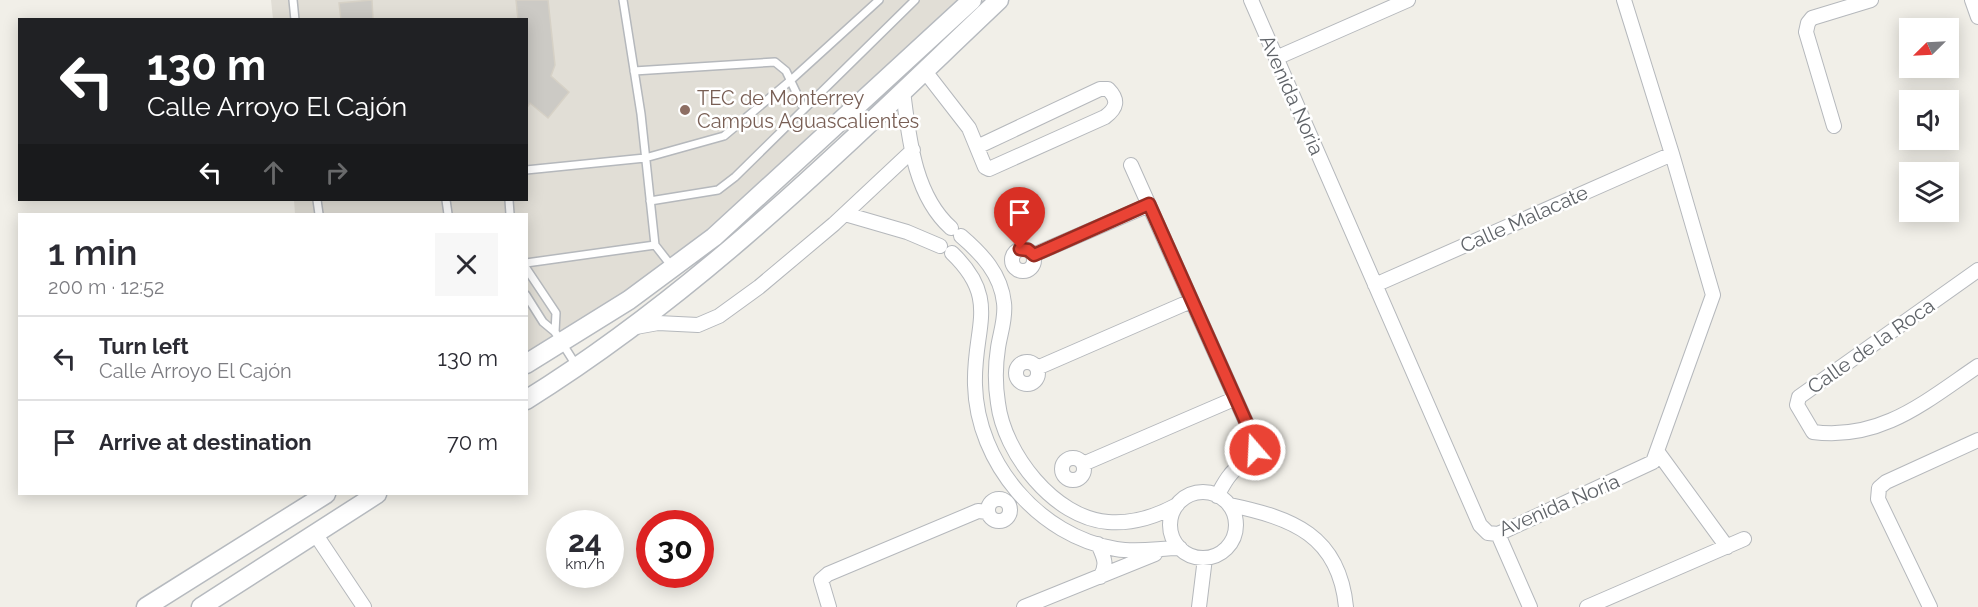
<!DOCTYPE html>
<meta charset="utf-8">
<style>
body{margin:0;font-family:Raleway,sans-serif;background:#f7f7f7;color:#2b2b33;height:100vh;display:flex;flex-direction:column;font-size:22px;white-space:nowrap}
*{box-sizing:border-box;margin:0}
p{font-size:20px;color:#7c7c81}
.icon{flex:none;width:33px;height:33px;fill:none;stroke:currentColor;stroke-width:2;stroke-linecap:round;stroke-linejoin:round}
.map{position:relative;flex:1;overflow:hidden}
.details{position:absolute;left:18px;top:213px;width:510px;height:282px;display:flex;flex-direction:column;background:#fff;border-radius:0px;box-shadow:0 3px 15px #0003}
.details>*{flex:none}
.top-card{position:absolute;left:18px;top:18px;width:510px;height:183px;border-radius:0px;box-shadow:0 3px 15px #0003;background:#202124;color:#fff;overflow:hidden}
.needle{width:39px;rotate:246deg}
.tools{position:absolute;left:1899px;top:18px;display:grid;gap:12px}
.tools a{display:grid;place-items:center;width:60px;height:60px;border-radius:0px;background:#fff;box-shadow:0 3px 15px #0003;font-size:30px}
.speed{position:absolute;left:546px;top:510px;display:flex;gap:12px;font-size:30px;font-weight:700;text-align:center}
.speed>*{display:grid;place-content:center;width:78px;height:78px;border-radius:50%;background:#fff;box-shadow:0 3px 15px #0003;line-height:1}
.speed small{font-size:15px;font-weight:400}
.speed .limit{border:9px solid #d22;background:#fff;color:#111}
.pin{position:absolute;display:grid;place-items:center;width:51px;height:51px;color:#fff;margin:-62px -26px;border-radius:50% 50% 50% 0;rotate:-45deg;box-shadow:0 0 6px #0007}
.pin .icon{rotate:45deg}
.me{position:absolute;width:66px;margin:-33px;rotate:341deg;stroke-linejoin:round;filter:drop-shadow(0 0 4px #0008)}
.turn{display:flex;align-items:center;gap:21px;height:126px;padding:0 30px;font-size:27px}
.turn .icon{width:78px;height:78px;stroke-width:2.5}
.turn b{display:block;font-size:42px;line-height:51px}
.lanes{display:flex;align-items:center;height:57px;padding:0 30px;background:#0003;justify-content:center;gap:30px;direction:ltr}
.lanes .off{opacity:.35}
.round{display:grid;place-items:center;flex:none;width:63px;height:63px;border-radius:0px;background:#f7f7f7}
.headline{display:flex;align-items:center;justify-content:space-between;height:102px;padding:0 30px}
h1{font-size:36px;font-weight:600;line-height:45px}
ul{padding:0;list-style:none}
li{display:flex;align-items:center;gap:18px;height:84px;padding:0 30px;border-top:2px solid #e1e1e2}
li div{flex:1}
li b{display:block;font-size:22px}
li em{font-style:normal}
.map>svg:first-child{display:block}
</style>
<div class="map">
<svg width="1978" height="607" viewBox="0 0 1978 607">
<rect width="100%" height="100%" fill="#f1efe8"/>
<path fill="#e1ded6" d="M271 0H965L663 272 527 354 526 214H295L294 200H526V20L273 19Z"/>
<path fill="#cccac5" stroke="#d6d1c6" stroke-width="1.5" d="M372 0 373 20H341L339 3Z
M516 0H548L555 65 551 76 569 92 548 118 530 103 526 109V20H518Z"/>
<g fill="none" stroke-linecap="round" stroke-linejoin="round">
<g stroke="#b5b8bc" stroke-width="10">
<path id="lane" d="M293 0 295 20
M623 0 641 114 655 245 673 268
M634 71 775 62 786 71 804 109
M526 170 645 158 724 136 791 80 879 0
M317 200 319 214
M446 200 448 214
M509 200 510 214
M650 201 718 190 735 177 915 0
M526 263 655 245
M526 268 556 313 555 332
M526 295 543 322 555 332 576 365"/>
</g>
<g stroke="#b5b8bc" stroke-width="16">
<path id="street" d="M1251 0 1480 525 1488 533 1498 534 1653 462 1713 295 1672 154 1624 0
M1972 0 1978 17
M1276 58 1408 0
M924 70 969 128 985 167 989 169 1105 117C1117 108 1119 100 1108 89H1100L977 147
M903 91C909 138 914 195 951 228
M1834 126 1806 32 1808 23 1812 18 1871 0
M1131 165 1255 442C1255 459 1239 463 1230 475 1225 481 1221 489 1217 496
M845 214 907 232 940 246
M961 236C982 254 1001 274 1004 303 1006 318 1000 334 998 348 995 367 995 384 998 403 1004 453 1054 518 1108 522 1133 524 1155 517 1177 505
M1012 260a11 11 0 1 1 22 0a11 11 0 1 1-22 0Z
M952 253C1001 300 973 327 975 385 977 463 1039 536 1116 549 1139 553 1159 548 1180 548
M1033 255 1149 205
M1978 270 1799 397 1797 405 1813 432C1881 441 1926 401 1978 366
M1375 285 1672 154
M636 327 658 323 698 325 719 316 759 287 834 224 913 150
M1016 373a11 11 0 1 1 22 0a11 11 0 1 1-22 0Z
M1037 368 1191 301
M1657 451 1727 547
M1062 469a11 11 0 1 1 22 0a11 11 0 1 1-22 0Z
M1083 464 1234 399
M1170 525a33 33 0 1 1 66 0a33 33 0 1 1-66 0Z
M988 510a11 11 0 1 1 22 0a11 11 0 1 1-22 0Z
M1230 505C1292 518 1339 535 1346 607
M1498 534 1530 607
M316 535 364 607
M1098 544C1104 557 1108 565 1100 577
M829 607 821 580 828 574 978 511 988 512
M1024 607 1155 554
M1199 607 1205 558
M1587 607 1744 539
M1930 607 1878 499 1879 488 1886 482 1978 440"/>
</g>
<g stroke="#b6babf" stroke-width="21">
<path id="secondary" d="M526 364 629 300 714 237 972 0
M526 400C704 289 848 143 999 0
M146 607 326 494
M201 607 377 494"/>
</g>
<use href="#lane" stroke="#fff" stroke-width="7"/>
<use href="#street" stroke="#fff" stroke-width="14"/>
<use href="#secondary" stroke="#fff" stroke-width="18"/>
</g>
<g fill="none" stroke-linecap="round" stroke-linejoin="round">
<g stroke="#982c22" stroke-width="15">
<path id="route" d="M1020 249 1028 250 1034 255 1149 204 1255 442V450"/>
</g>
<use href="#route" stroke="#ea4335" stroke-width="10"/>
</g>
<circle fill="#8d6e63" stroke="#fff" stroke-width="2" cx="685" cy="110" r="6"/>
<g text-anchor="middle" stroke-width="5" stroke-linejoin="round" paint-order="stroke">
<g font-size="20" fill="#5f6368" stroke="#fff">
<text transform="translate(1292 95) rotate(66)" y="7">Avenida Noria</text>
<text transform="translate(1524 219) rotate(-24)" y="7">Calle Malacate</text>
<text transform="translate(1871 346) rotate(-35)" y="7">Calle de la Roca</text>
<text transform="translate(1559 505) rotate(-23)" y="7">Avenida Noria</text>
</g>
<g font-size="20" fill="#785e54" stroke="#fff" text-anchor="start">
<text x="697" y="105">TEC de Monterrey<tspan x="697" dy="23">Campus Aguascalientes</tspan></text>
</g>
</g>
</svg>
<div class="tools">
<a><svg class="needle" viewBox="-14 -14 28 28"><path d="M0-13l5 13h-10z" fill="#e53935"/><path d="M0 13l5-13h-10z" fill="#7c7c81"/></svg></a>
<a><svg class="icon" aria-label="sound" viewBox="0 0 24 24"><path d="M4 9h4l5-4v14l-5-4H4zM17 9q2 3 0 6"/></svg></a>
<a><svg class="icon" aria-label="layers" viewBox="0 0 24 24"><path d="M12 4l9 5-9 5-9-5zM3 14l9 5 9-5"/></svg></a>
</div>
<div class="speed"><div>24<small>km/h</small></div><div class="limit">30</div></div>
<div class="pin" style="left:1020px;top:249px;background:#d93025"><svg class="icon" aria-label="arrive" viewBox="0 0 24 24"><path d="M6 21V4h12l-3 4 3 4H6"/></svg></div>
<svg class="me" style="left:1255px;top:450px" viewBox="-20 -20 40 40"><circle r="17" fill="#ea4335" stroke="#fff" stroke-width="3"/><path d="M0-11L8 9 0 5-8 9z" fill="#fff"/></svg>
<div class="top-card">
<div class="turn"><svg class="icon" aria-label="left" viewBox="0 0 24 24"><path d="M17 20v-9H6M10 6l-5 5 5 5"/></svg><div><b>130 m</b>Calle Arroyo El Cajón</div></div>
<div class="lanes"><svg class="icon" aria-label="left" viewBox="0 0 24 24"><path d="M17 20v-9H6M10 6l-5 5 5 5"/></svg><svg class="icon off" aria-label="ahead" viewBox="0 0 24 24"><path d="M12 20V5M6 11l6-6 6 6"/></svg><svg class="icon off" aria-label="right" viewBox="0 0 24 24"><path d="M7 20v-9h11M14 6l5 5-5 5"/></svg></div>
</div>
<section class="details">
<div class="headline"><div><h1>1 min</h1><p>200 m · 12:52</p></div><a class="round"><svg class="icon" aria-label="close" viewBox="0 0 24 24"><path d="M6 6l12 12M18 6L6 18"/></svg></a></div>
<ul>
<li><svg class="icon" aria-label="left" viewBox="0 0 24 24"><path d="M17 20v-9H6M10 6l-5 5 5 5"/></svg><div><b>Turn left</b><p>Calle Arroyo El Cajón</p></div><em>130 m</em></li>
<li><svg class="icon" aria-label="arrive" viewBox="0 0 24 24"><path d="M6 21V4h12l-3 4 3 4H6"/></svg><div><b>Arrive at destination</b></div><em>70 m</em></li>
</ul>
</section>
</div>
